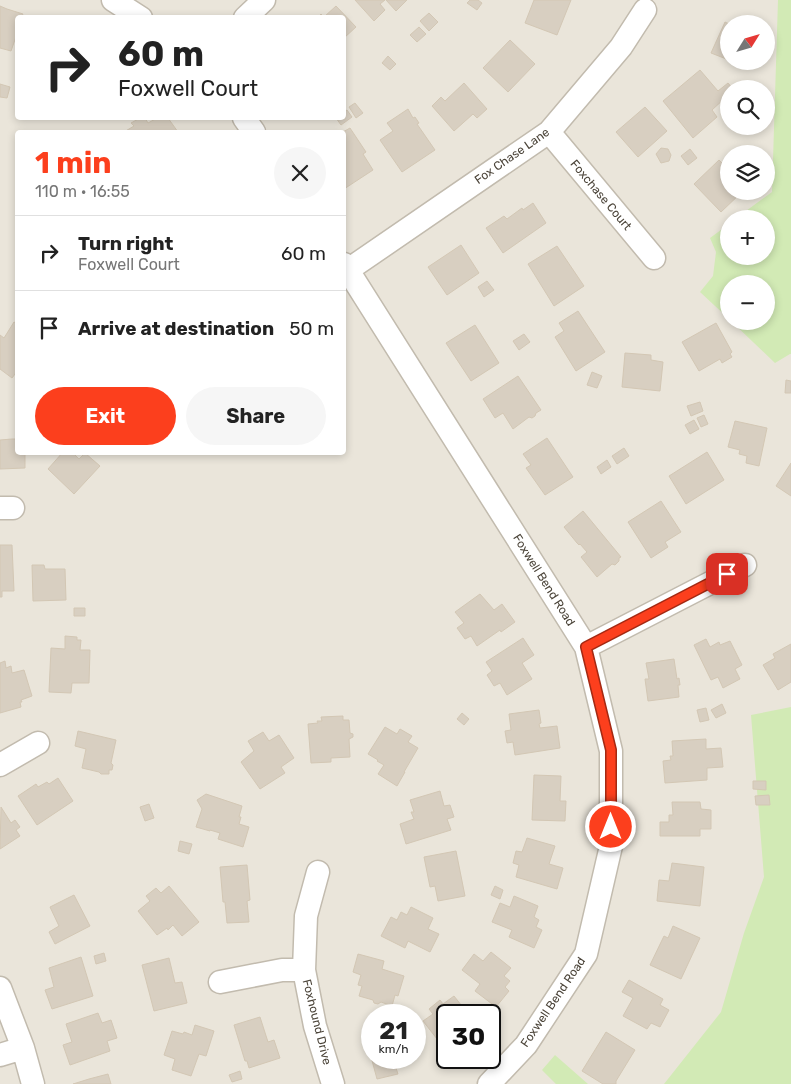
<!DOCTYPE html>
<meta charset="utf-8">
<style>
body{margin:0;font-family:Rubik,sans-serif;background:#f6f6f6;color:#222;height:100vh;display:flex;flex-direction:column;font-size:19px;white-space:nowrap}
*{box-sizing:border-box;margin:0}
p{font-size:16px;color:#767676}
.icon{flex:none;width:28px;height:28px;fill:none;stroke:currentColor;stroke-width:2;stroke-linecap:round;stroke-linejoin:round}
.map{position:relative;flex:1;overflow:hidden}
.details{position:absolute;left:15px;top:130px;width:331px;height:325px;display:flex;flex-direction:column;background:#fff;border-radius:5px;box-shadow:0 2px 8px #0003}
.details>*{flex:none}
.guide{position:absolute;left:15px;top:15px;width:331px;height:105px;border-radius:5px;box-shadow:0 2px 8px #0003;background:#fff;color:#222;overflow:hidden}
.needle{width:32px;rotate:53deg}
.buttons{position:absolute;left:720px;top:15px;display:grid;gap:10px}
.buttons a{display:grid;place-items:center;width:55px;height:55px;border-radius:50%;background:#fff;box-shadow:0 2px 8px #0003;font-size:25px}
.speed{position:absolute;left:361px;top:1004px;display:flex;gap:10px;font-size:25px;font-weight:700;text-align:center}
.speed>*{display:grid;place-content:center;width:65px;height:65px;border-radius:50%;background:#fff;box-shadow:0 2px 8px #0003;line-height:1}
.speed small{font-size:12px;font-weight:400}
.speed .limit{border:2px solid #111;border-radius:8px;background:#fff;color:#111}
.pin{position:absolute;display:grid;place-items:center;width:42px;height:42px;color:#fff;margin:-21px;border-radius:10px;box-shadow:0 2px 8px #0006}
.me{position:absolute;width:55px;margin:-28px;rotate:0deg;stroke-linejoin:round;filter:drop-shadow(0 0 4px #0008)}
.turn{display:flex;align-items:center;gap:18px;height:105px;padding:0 20px;font-size:22px}
.turn .icon{width:65px;height:65px;stroke-width:2.5}
.turn b{display:block;font-size:35px;line-height:42px}
.round{display:grid;place-items:center;flex:none;width:52px;height:52px;border-radius:26px;background:#f6f6f6}
.head{display:flex;align-items:center;justify-content:space-between;height:85px;padding:0 20px}
h1{font-size:30px;font-weight:700;line-height:38px;color:#fc3f1d}
.button{display:flex;gap:10px;margin-top:auto;padding:10px 20px}
.button a{flex:1;height:58px;border-radius:30px;background:#fc3f1d;color:#fff;font-size:20px;font-weight:700;line-height:58px;text-align:center}
.button a+a{background:#f6f6f6;color:#222}
ul{padding:0;list-style:none}
li{display:flex;align-items:center;gap:15px;height:75px;padding:0 20px;border-top:1px solid #e0e0e0}
li div{flex:1}
li b{display:block;font-size:19px}
li em{font-style:normal}
.map>svg:first-child{display:block}
</style>
<div class="map">
<svg width="791" height="1084" viewBox="0 0 791 1084">
<rect width="100%" height="100%" fill="#f6f3ec"/>
<path fill="#eae5da" fill-rule="evenodd" d="M0 0H791V1033L773 1084H0ZM18 18H344V118H18ZM729 24H766V61H729ZM729 89H766V126H729ZM18 132H344V452H18ZM729 154H766V191H729ZM729 219H766V256H729ZM729 284H766V321H729ZM372 1015H415V1058H372ZM448 1015H490V1058H448Z"/>
<path fill="#d2eab5" d="M778 0H791V354H790L775 363 731 321H766V284H729V319L700 292 713 276 716 252 710 238 729 224V256H766V219H735L772 192Z
M791 707V1084H664L721 1012 744 933 764 877 751 715Z
M555 1055 588 1084H556L542 1070Z"/>
<path fill="#d8cfc1" stroke="#d3c7b4" d="M355 0H385L380 4 385 10 374 21Z
M386 0H407L396 11Z
M470 0H478L482 3 477 10 467 3Z
M534 0H571L557 35 525 23Z
M0 6 7 9 23 14 21 18H18V31L11 51 0 48Z
M336 6 356 27 344 38V18H317L321 14 324 17Z
M429 13 438 22 429 31 420 21Z
M725 22 729 24V60L711 53Z
M419 27 426 34 417 42 410 35Z
M510 40 535 64 508 92 483 68Z
M388 56 396 64 390 70 382 63Z
M700 70 718 91 728 83 733 89H729V99L727 101 725 98 712 110 717 117 693 138 663 101Z
M464 83 487 109 477 118 473 114 454 131 432 106 441 97 445 101Z
M0 84 10 87 7 98 0 97Z
M355 103 363 113 356 118 349 107Z
M645 107 667 131 638 157 616 132Z
M408 109 413 118 415 117 419 123 417 124 435 150 402 172 380 140 393 131 387 123Z
M347 110 352 117 341 125 336 118H344V112Z
M140 118H145L148 123 157 118H168L178 132H124L134 126 131 123Z
M350 128 366 152 363 154 373 170 344 189 343 132Z
M661 148 668 149 671 155 669 161 661 163 656 154Z
M690 149 697 158 688 165 681 156Z
M719 160 729 170V191H743L721 212 694 184Z
M533 203 546 223 503 253 486 228 504 216 507 219 522 208 523 210Z
M461 245 479 273 447 295 428 267Z
M557 246 584 286 554 306 528 264Z
M487 281 494 290 484 297 478 287Z
M578 311 605 352 576 371 555 337 564 331 559 323Z
M14 322 18 324V370L12 378 0 369V335L4 338Z
M716 323 732 352 730 354 732 357 722 363 720 359 699 371 682 342Z
M475 325 499 363 471 381 446 343Z
M524 334 530 342 519 350 513 341Z
M625 353 651 355V360L663 362 660 391 622 387Z
M592 372 602 376 597 388 587 385Z
M518 376 541 410 536 413 535 416 532 418 529 417 513 429 503 413 495 418 483 399Z
M786 380 791 381V393H785Z
M700 402 703 411 691 416 687 406Z
M704 415 708 424 701 427 697 418Z
M694 420 699 429 690 434 685 425Z
M735 421 767 428 759 466 746 463 747 456 739 454 740 450 728 447Z
M547 438 573 477 545 495 526 468 531 465 523 454Z
M12 439H18V452H25V468L0 469V440Z
M624 448 629 456 617 464 612 456Z
M63 452H72L79 459 85 453 100 466 74 494 48 469Z
M707 452 724 480 686 504 669 476Z
M607 460 611 467 601 474 597 467Z
M791 463V496L776 486Z
M661 501 681 532 665 542 668 547 651 558 628 522Z
M583 511 621 557 619 558V561L615 565 612 564 597 577 581 557 587 552 580 544 579 545 577 543 564 527Z
M0 545H12L14 591H2V597H0Z
M32 565H44L45 569H65L66 600 33 601Z
M480 594 494 610 502 604 515 622 501 632 500 630 477 646 471 636 465 639 457 628 464 623 455 612Z
M74 608H85V616H74Z
M65 636 77 637V640H81L80 650H90L89 683H72L71 693 49 692 51 648 65 649Z
M523 638 534 655 522 663 532 679 507 695 500 683 494 686 487 675 492 671 486 662Z
M706 639 710 647 719 642 720 645 730 641 742 665 735 669 740 679 723 688 718 677 711 680 694 645Z
M791 644V682L778 690 763 665 775 658 773 654Z
M674 659 677 679 679 678 680 685H678L679 697 648 701 645 679H649L646 663Z
M5 661 6 668 11 666 12 673 24 670 32 696 21 700 22 702H20L21 707 0 713V663Z
M722 704 726 713 716 718 711 710Z
M706 708 709 720 700 722 697 710Z
M539 710 541 723 539 724 540 728 557 726 560 748 515 755 513 742 507 743 505 731 511 730 509 714Z
M462 713 469 719 464 725 457 719Z
M343 716V720H349L350 733 353 734V737L349 739 350 757 331 758V762L311 763 308 724 318 723 317 721H322L321 717Z
M385 727 397 734 400 729 412 736 408 742 418 748 404 772H405L397 786 378 774 384 765 377 761 378 760 368 754Z
M78 731 116 740 111 763 113 765 112 770H109V774H101L99 772 82 768 86 749 75 746Z
M263 732 269 741 279 735 294 758 281 767 285 773 260 789 241 762 254 751 248 741Z
M706 739V749L721 748 723 767 707 768V780L665 783 663 761 671 760 670 756H673L672 741Z
M534 775 561 776 560 801H566L565 821 532 820Z
M58 778 73 801 37 825 18 796 36 784 38 787 47 782 49 784Z
M753 781H766V790L753 789Z
M440 791 444 806 450 805 454 817 447 819 451 830 406 844 400 824 414 819 411 812H414L410 800Z
M206 794 242 806 239 817H241L239 824 249 827 243 847 218 839 220 833 210 830V831L196 827 202 809 197 800Z
M769 795 770 805H756L755 796Z
M672 802H700L701 809 711 810V829H700V836H660V822H669V815H673Z
M149 804 154 818 145 821 140 807Z
M1 807 11 823 15 820 20 827 16 830 20 836 0 849Z
M527 838 555 846 549 864 563 868 557 889 516 877 519 865 513 863 516 851 522 852Z
M180 841 192 844 189 854 178 851Z
M456 851 465 896 438 901 435 886 430 887 424 857Z
M672 863 704 867 700 906 657 901 659 880 669 881Z
M247 865 250 900 247 901 249 922 227 923 225 902H223L220 867Z
M169 886 199 922 182 936 173 925 168 930 167 928 157 935 138 911 150 901 146 896 156 888 161 893Z
M495 886 503 890 500 899 491 895Z
M74 895 90 926 55 944 49 932 59 926 50 907Z
M514 896 538 906 534 917 539 920 536 927 542 930 534 948 509 937 512 930 492 922 500 903 510 907Z
M411 907 433 918 428 929 439 934 430 952 408 941 405 948 381 936 391 917 397 920 401 912 407 915Z
M673 926 700 938 681 979 650 965 664 936 668 938Z
M491 952 511 968 504 976 510 981 505 987 509 991 496 1007 475 991 480 984 462 970 474 954 483 961Z
M104 953 106 961 96 964 94 956Z
M358 954 384 961 382 969 404 976 398 996 395 995 392 1006 381 1002 378 1004 374 1003 373 1000 359 996 362 986 358 985 361 975 353 972Z
M81 957 93 996 52 1009 45 990 54 987 49 968Z
M169 958 175 983 182 982 187 1003 154 1011 142 965Z
M629 980 663 999 660 1005 669 1010 660 1027 651 1023 647 1029 623 1016 633 998 622 992Z
M454 996 469 1015H448V1053L423 1021 433 1014 429 1009 440 1000 443 1004Z
M98 1013 102 1023 111 1020 117 1038 107 1041 110 1051 70 1065 63 1045 72 1042 66 1024Z
M260 1017 268 1042 274 1040 280 1058 249 1068 247 1061H245L234 1025Z
M195 1025 214 1031 206 1056 199 1054 191 1076 172 1070 175 1059 164 1055 172 1031 183 1034 184 1032 192 1035Z
M606 1032 635 1050 616 1081V1084H603L582 1071Z
M370 1053H372V1058H411L402 1060 404 1066 396 1068 398 1074 377 1079Z
M240 1071 242 1079 232 1082 229 1075Z
M108 1074 111 1084H73L89 1079Z"/>
<g fill="none" stroke-linecap="round" stroke-linejoin="round">
<g stroke="#c2bbae" stroke-width="25">
<path id="minor" d="M113 0 141 18
M245 18 264 0
M244 118 254 132
M549 132 654 258
M344 264 586 647 611 751V846L586 954 526 1045 489 1084
M348 270 549 132 621 47 645 10
M0 508H13
M586 647 745 565
M0 765 38 743
M318 872 306 916 304 970 315 1026 333 1084
M220 982 282 970H304
M0 988 23 1048 33 1084
M0 1055 23 1048"/>
</g>
<use href="#minor" stroke="#fff" stroke-width="22"/>
</g>
<g fill="none" stroke-linecap="round" stroke-linejoin="round">
<g stroke="#a42913" stroke-width="12">
<path id="route" d="M611 827V750L586 647 727 574"/>
</g>
<use href="#route" stroke="#fc3f1d" stroke-width="9"/>
</g>
<g text-anchor="middle" stroke-width="4.5" stroke-linejoin="round" paint-order="stroke">
<g font-size="12" fill="#4b4439" stroke="#fff">
<text transform="translate(512 156) rotate(-35)" y="4">Fox Chase Lane</text>
<text transform="translate(601 195) rotate(50)" y="4">Foxchase Court</text>
<text transform="translate(544 580) rotate(58)" y="4">Foxwell Bend Road</text>
<text transform="translate(553 1002) rotate(-56)" y="4">Foxwell Bend Road</text>
<text transform="translate(317 1022) rotate(76)" y="4">Foxhound Drive</text>
</g>
</g>
</svg>
<div class="buttons">
<a><svg class="needle" viewBox="-14 -14 28 28"><path d="M0-13l5 13h-10z" fill="#e53935"/><path d="M0 13l5-13h-10z" fill="#767676"/></svg></a>
<a><svg class="icon" aria-label="search" viewBox="0 0 24 24"><circle cx="10" cy="10" r="6"/><path d="M15 15l6 6"/></svg></a>
<a><svg class="icon" aria-label="layers" viewBox="0 0 24 24"><path d="M12 4l9 5-9 5-9-5zM3 14l9 5 9-5"/></svg></a>
<a>+</a>
<a>−</a>
</div>
<div class="speed"><div>21<small>km/h</small></div><div class="limit">30</div></div>
<div class="pin" style="left:727px;top:574px;background:#d93025"><svg class="icon" aria-label="arrive" viewBox="0 0 24 24"><path d="M6 21V4h12l-3 4 3 4H6"/></svg></div>
<svg class="me" style="left:611px;top:827px" viewBox="-20 -20 40 40"><circle r="17" fill="#fc3f1d" stroke="#fff" stroke-width="3"/><path d="M0-11L8 9 0 5-8 9z" fill="#fff"/></svg>
<div class="guide">
<div class="turn"><svg class="icon" aria-label="right" viewBox="0 0 24 24"><path d="M7 20v-9h11M14 6l5 5-5 5"/></svg><div><b>60 m</b>Foxwell Court</div></div>
</div>
<section class="details">
<div class="head"><div><h1>1 min</h1><p>110 m · 16:55</p></div><a class="round"><svg class="icon" aria-label="close" viewBox="0 0 24 24"><path d="M6 6l12 12M18 6L6 18"/></svg></a></div>
<ul>
<li><svg class="icon" aria-label="right" viewBox="0 0 24 24"><path d="M7 20v-9h11M14 6l5 5-5 5"/></svg><div><b>Turn right</b><p>Foxwell Court</p></div><em>60 m</em></li>
<li><svg class="icon" aria-label="arrive" viewBox="0 0 24 24"><path d="M6 21V4h12l-3 4 3 4H6"/></svg><div><b>Arrive at destination</b></div><em>50 m</em></li>
</ul>
<div class="button"><a>Exit</a><a>Share</a></div>
</section>
</div>
